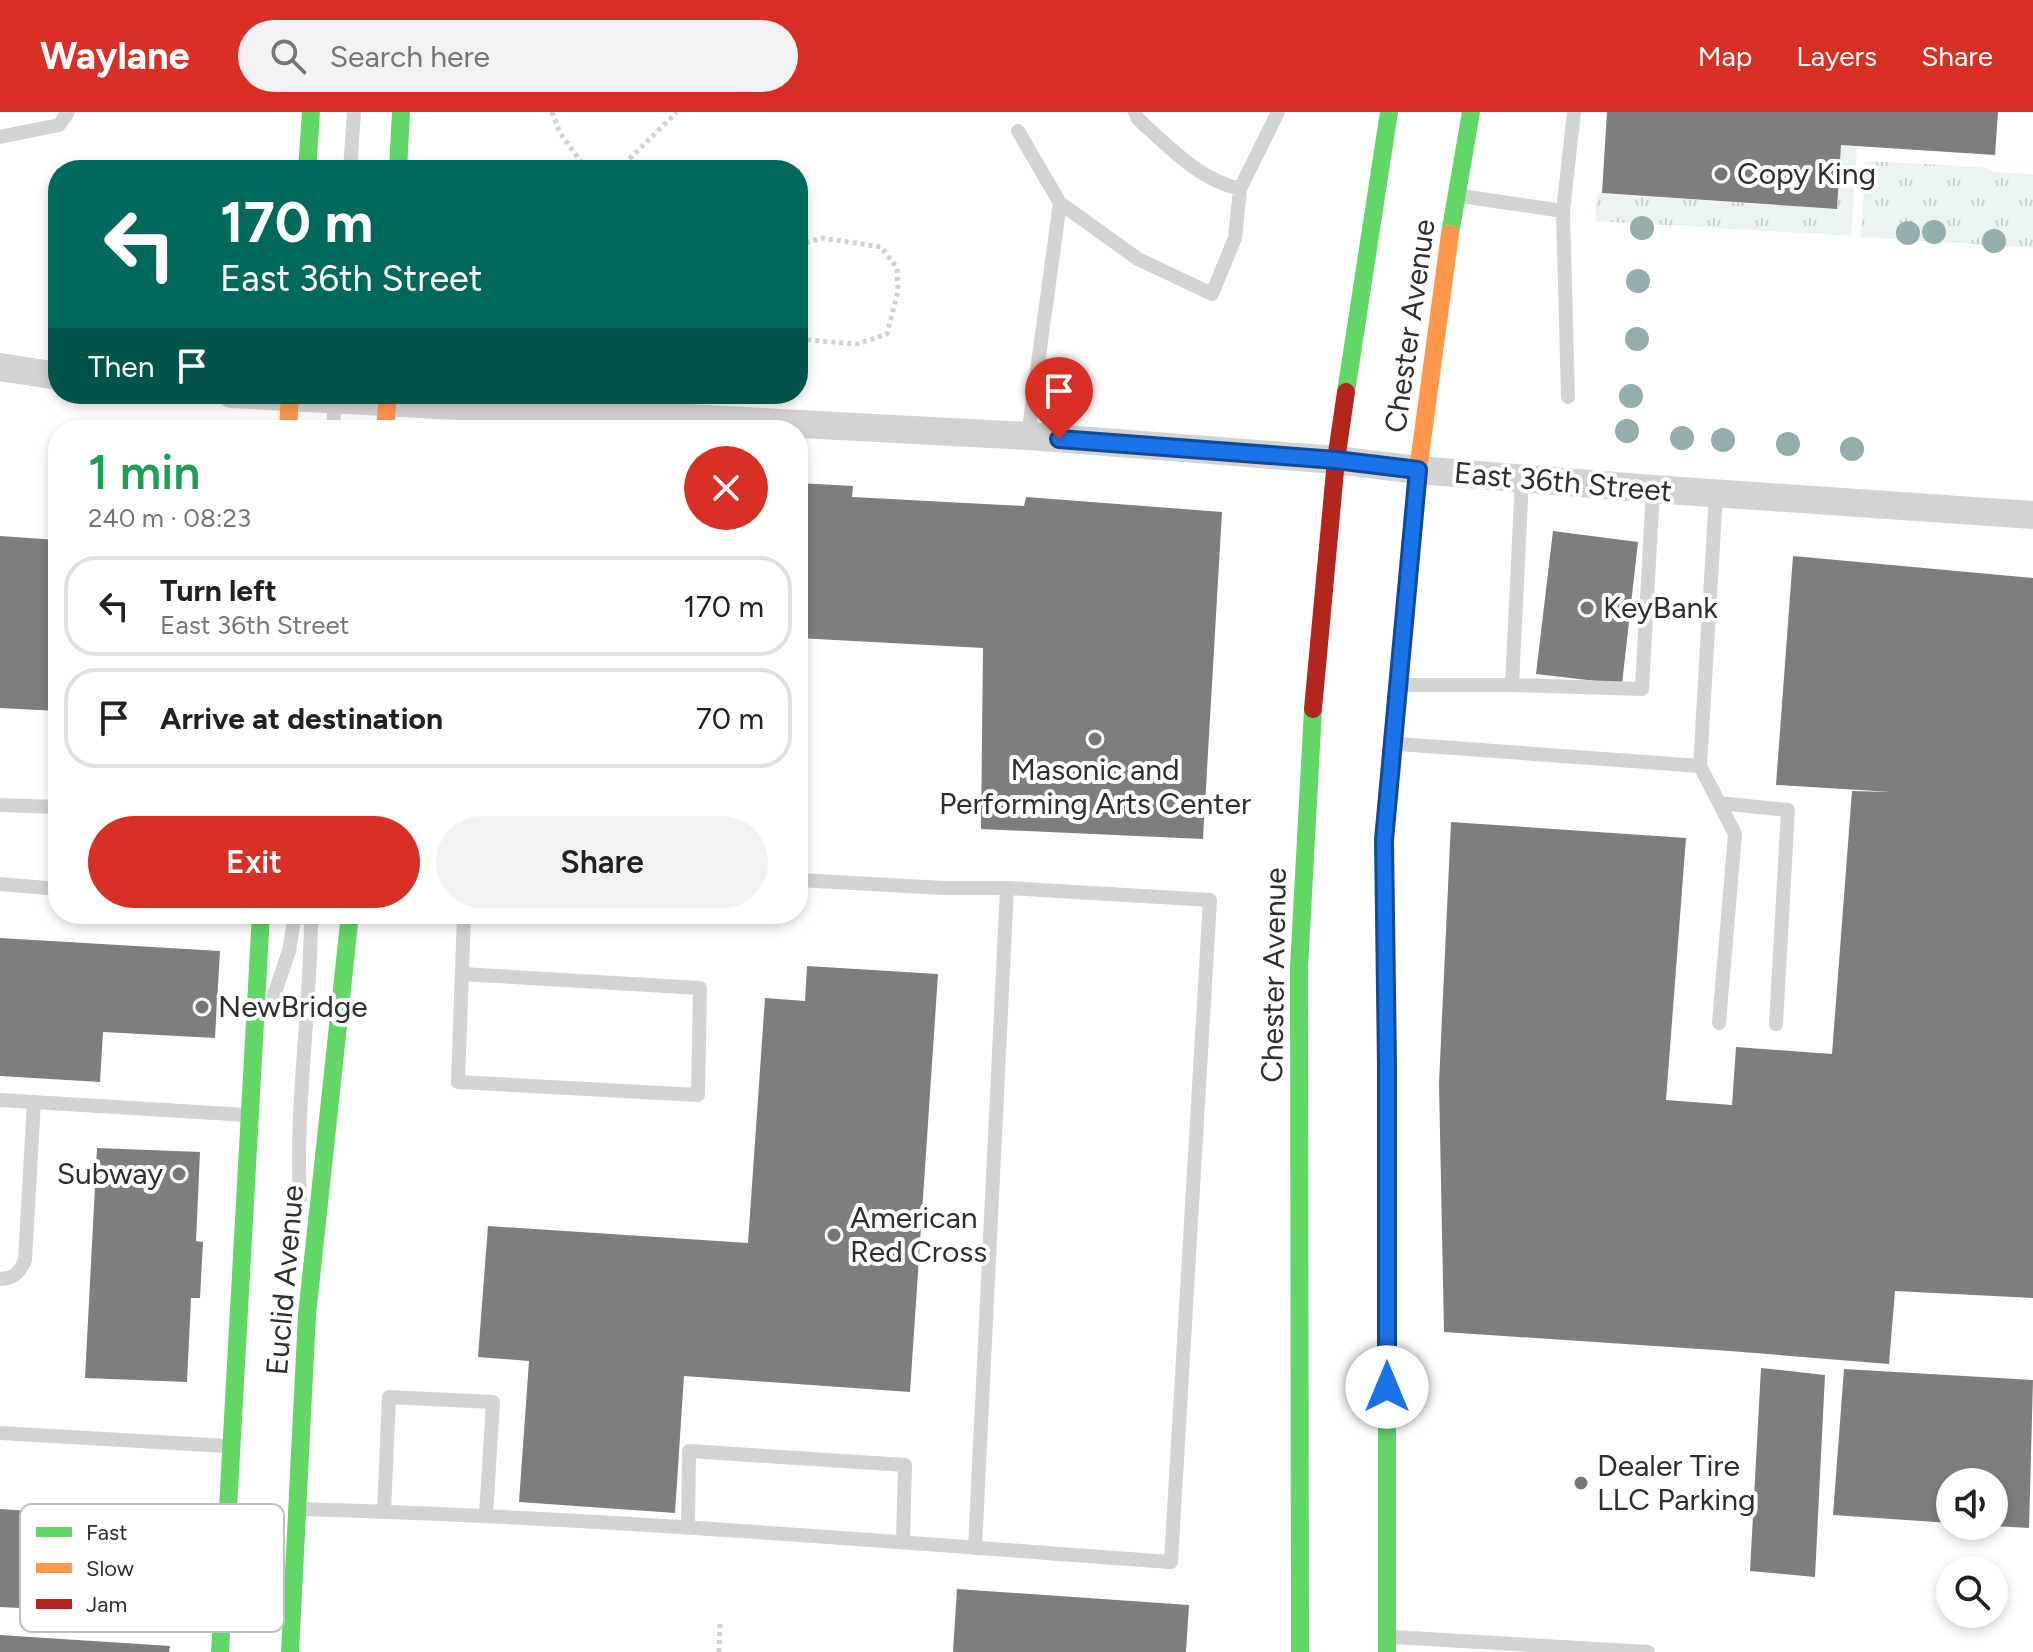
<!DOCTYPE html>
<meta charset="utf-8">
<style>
body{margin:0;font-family:Figtree,sans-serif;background:#f2f2f2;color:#202124;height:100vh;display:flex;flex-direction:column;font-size:30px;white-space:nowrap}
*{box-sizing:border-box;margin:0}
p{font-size:26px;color:#757577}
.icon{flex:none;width:44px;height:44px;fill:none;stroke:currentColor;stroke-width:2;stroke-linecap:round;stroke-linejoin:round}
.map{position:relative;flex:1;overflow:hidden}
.sheet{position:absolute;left:48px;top:308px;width:760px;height:504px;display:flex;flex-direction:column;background:#fff;border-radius:32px;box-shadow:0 4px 12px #0003}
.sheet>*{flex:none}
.guide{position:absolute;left:48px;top:48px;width:760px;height:244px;border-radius:32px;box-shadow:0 4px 12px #0003;background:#00695c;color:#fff;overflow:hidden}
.buttons{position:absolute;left:1936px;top:1356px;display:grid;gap:16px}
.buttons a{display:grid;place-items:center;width:72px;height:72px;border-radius:50%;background:#fff;box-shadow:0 4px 12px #0003;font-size:40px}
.pin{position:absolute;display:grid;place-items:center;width:68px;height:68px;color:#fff;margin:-82px -34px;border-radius:50% 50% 50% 0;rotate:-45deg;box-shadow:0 0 8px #0007}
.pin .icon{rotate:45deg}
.me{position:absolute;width:88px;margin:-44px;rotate:0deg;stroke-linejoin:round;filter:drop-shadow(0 0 6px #0008)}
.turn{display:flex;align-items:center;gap:28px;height:168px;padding:0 40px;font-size:36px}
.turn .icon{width:104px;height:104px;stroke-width:2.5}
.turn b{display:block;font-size:56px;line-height:68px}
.then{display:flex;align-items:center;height:76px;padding:0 40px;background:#0003;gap:16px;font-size:30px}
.round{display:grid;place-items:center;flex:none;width:84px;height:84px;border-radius:42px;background:#f2f2f2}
.headline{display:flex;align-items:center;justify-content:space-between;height:136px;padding:0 40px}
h1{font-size:48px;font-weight:600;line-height:60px;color:#1e9e55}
.cta{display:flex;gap:16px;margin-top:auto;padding:16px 40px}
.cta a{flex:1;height:92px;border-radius:48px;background:#d93025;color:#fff;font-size:32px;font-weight:600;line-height:92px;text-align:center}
.cta a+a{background:#f2f2f2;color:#202124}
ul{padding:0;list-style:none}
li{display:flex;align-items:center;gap:24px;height:100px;margin:0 16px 12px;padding:0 24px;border:4px solid #e0e0e0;border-radius:32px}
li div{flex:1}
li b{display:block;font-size:30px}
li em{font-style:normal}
header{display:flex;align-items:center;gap:48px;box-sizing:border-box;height:112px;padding:0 40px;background:#d93025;color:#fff}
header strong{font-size:38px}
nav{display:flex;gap:44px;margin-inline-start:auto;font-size:28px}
.search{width:560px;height:72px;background:#f2f2f2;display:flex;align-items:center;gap:20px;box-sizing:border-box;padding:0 28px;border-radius:44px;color:#757577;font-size:30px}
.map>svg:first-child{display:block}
</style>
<header>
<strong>Waylane</strong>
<div class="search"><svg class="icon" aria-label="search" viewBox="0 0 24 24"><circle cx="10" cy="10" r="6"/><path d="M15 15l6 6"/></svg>Search here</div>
<nav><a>Map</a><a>Layers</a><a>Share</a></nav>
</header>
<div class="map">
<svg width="2033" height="1540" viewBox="0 0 2033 1540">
<defs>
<pattern id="grass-tufts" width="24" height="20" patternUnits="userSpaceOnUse" patternTransform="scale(2)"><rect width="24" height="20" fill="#eaf3f2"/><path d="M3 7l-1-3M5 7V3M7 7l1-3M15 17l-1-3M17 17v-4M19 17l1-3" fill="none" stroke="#c9d1d0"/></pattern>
</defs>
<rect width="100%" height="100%" fill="#fff"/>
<path fill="url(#grass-tufts)" d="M1841 33 1857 34 1851 124 1595 109 1597 81 1837 97Z
M1865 49 1985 55 1993 60 2033 62V136L1861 125Z"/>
<path fill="#7e7e7e" d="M1607 0H1998L1995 43 1841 33 1837 97 1602 81Z
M798 371 853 374 852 385 1024 394 1026 385 1222 400 1203 727 981 717 983 536 798 526Z
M1553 419 1638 430 1622 572 1536 562Z
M0 424 58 428V599L0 596Z
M1793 444 2033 466V1186L1895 1179 1889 1252 1730 1239 1444 1220 1439 971 1451 710 1686 726 1666 988 1732 993 1736 935 1832 942 1852 679 1892 680 1776 673Z
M0 826 220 839 215 926 103 920 100 970 0 964Z
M807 854 938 862 910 1280 684 1264 675 1401 519 1390 529 1249 478 1245 488 1114 748 1131 765 886 805 889Z
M97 1036 200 1040 196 1129 203 1130 200 1186H191L187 1270 85 1266Z
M1761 1256 1825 1263 1815 1465 1750 1459Z
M1844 1257 2033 1268 2029 1416 1994 1414V1370H1950V1411L1833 1403Z
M0 1397 167 1408 159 1503 0 1495Z
M957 1477 1189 1493 1186 1540H953Z
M0 1523 170 1534 169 1540H0Z"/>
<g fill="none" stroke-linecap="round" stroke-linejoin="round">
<path stroke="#d2d2d2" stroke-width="5" stroke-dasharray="4 4" stroke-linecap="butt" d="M552 0 560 21 587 58
M618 58 677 0
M798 133 822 126 881 135 897 156 898 179 887 222 857 232 798 227
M719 1540 720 1511"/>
<path stroke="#d3d3d3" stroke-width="14" d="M1135 0 1138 7C1169 35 1198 67 1240 77
M1018 19 1060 91 1138 147 1212 182 1235 126 1240 77 1278 0
M0 25 59 13 68 0
M350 58 354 0
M1461 84 1563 99 1574 0
M1563 99 1568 285
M333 318 335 282
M1028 324 1060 91
M1402 573H1512L1642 577 1653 377
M1512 573 1522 367
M1398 632 1700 654 1716 382
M1700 654 1735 722 1719 911
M1719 691 1788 698 1776 912
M0 693 58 695
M798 768 944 776H1007
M0 772 58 777
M462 862 700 876 698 983 458 970 464 802
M274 883 289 839 295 802
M0 988 247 1003
M300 1087C295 992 311 897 311 802
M0 1167C14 1167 20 1160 25 1148L34 990
M0 1321 227 1334
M300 1397C591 1405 881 1429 1171 1450L1210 788 1007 776 975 1436
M384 1399 389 1285 493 1290 486 1403
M688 1415 689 1339 905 1353 903 1430
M1393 1525 1648 1540"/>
<path stroke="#d3d3d3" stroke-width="28" d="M0 255 58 264
M231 282 1028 324 1336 348 1418 358 1653 377 2033 403"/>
<path stroke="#63d668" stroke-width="18" d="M307 58 311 0
M398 58 401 0
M1450 122 1471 0
M1346 280 1389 0
M220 1540 261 802
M290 1540 307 1203 350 802
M1300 1540 1299 856 1313 597
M1387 1540V954L1384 728 1411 437"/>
<path stroke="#ff974d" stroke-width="18" d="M288 318 290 282
M385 318 388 282
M1411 437 1418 358 1450 122"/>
<path stroke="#b3261e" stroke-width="18" d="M1313 597 1336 348 1346 280"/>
</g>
<g fill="#93aeac">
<circle cx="1642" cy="116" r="12"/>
<circle cx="1934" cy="120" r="12"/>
<circle cx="1908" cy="121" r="12"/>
<circle cx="1994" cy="129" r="12"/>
<circle cx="1638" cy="169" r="12"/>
<circle cx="1637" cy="227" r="12"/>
<circle cx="1631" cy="284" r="12"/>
<circle cx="1627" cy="319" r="12"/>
<circle cx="1682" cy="326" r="12"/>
<circle cx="1723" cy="328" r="12"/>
<circle cx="1788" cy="332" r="12"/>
<circle cx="1852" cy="337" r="12"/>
</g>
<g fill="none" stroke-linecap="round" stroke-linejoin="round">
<g stroke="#114b97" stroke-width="20">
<path id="route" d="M1059 327 1336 348 1418 358 1384 728 1387 954V1275"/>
</g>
<use href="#route" stroke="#1a73e8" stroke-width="14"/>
</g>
<g fill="#777" stroke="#fff" stroke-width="3">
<circle cx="1721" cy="62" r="8"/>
<circle cx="1587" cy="496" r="8"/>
<circle cx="1095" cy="627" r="8"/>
<circle cx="202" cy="895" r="8"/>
<circle cx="179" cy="1062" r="8"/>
<circle cx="834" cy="1123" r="8"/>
<circle cx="1581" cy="1371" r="8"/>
</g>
<g text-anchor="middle" stroke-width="8" stroke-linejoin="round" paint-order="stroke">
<g font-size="30" fill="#2e2e2e" stroke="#fff" text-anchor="start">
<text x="1737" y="72">Copy King</text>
<text x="1603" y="506">KeyBank</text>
<text x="1095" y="668" text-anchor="middle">Masonic and<tspan x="1095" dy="34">Performing Arts Center</tspan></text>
<text x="218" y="905">NewBridge</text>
<text x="163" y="1072" text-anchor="end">Subway</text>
<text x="850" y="1116">American<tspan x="850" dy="34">Red Cross</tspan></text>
<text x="1597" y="1364">Dealer Tire<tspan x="1597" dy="34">LLC Parking</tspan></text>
</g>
<g font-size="30" fill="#2e2e2e" stroke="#fff">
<text transform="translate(1410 214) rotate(-82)" y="10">Chester Avenue</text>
<text transform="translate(1563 370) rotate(5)" y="10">East 36th Street</text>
<text transform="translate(1274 863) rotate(-89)" y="10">Chester Avenue</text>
<text transform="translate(285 1168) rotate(-85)" y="10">Euclid Avenue</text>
</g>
</g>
<rect x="20" y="1392" width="264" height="128" rx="12" fill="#fff" stroke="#c0c0c0" stroke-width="2"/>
<rect x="36" y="1415" width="36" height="10" fill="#63d668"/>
<rect x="36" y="1451" width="36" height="10" fill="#ff974d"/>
<rect x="36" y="1487" width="36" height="10" fill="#b3261e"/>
<g font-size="22" fill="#2e2e2e">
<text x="86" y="1428">Fast</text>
<text x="86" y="1464">Slow</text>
<text x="86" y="1500">Jam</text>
</g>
</svg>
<div class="buttons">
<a><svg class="icon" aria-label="sound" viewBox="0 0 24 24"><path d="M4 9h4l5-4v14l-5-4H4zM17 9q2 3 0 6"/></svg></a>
<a><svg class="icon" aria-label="search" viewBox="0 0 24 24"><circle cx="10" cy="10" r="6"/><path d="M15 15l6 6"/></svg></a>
</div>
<div class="pin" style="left:1059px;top:327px;background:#d93025"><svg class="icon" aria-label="arrive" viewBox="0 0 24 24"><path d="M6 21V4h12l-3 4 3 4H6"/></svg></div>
<svg class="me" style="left:1387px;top:1275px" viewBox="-20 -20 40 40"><circle r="19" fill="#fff"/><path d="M0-13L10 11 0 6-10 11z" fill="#1a73e8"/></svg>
<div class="guide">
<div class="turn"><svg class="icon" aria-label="left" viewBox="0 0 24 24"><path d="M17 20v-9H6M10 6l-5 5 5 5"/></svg><div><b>170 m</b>East 36th Street</div></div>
<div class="then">Then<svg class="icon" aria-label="arrive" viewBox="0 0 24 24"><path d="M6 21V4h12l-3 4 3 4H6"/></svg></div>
</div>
<section class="sheet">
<div class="headline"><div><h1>1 min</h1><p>240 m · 08:23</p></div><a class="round" style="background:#d93025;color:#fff"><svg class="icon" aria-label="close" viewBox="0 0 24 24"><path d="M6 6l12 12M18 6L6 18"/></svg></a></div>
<ul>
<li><svg class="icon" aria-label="left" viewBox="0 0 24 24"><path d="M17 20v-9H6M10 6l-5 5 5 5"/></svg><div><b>Turn left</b><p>East 36th Street</p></div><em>170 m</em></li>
<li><svg class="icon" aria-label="arrive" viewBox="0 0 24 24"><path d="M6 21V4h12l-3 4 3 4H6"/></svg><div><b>Arrive at destination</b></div><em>70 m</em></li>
</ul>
<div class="cta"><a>Exit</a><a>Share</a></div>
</section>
</div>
